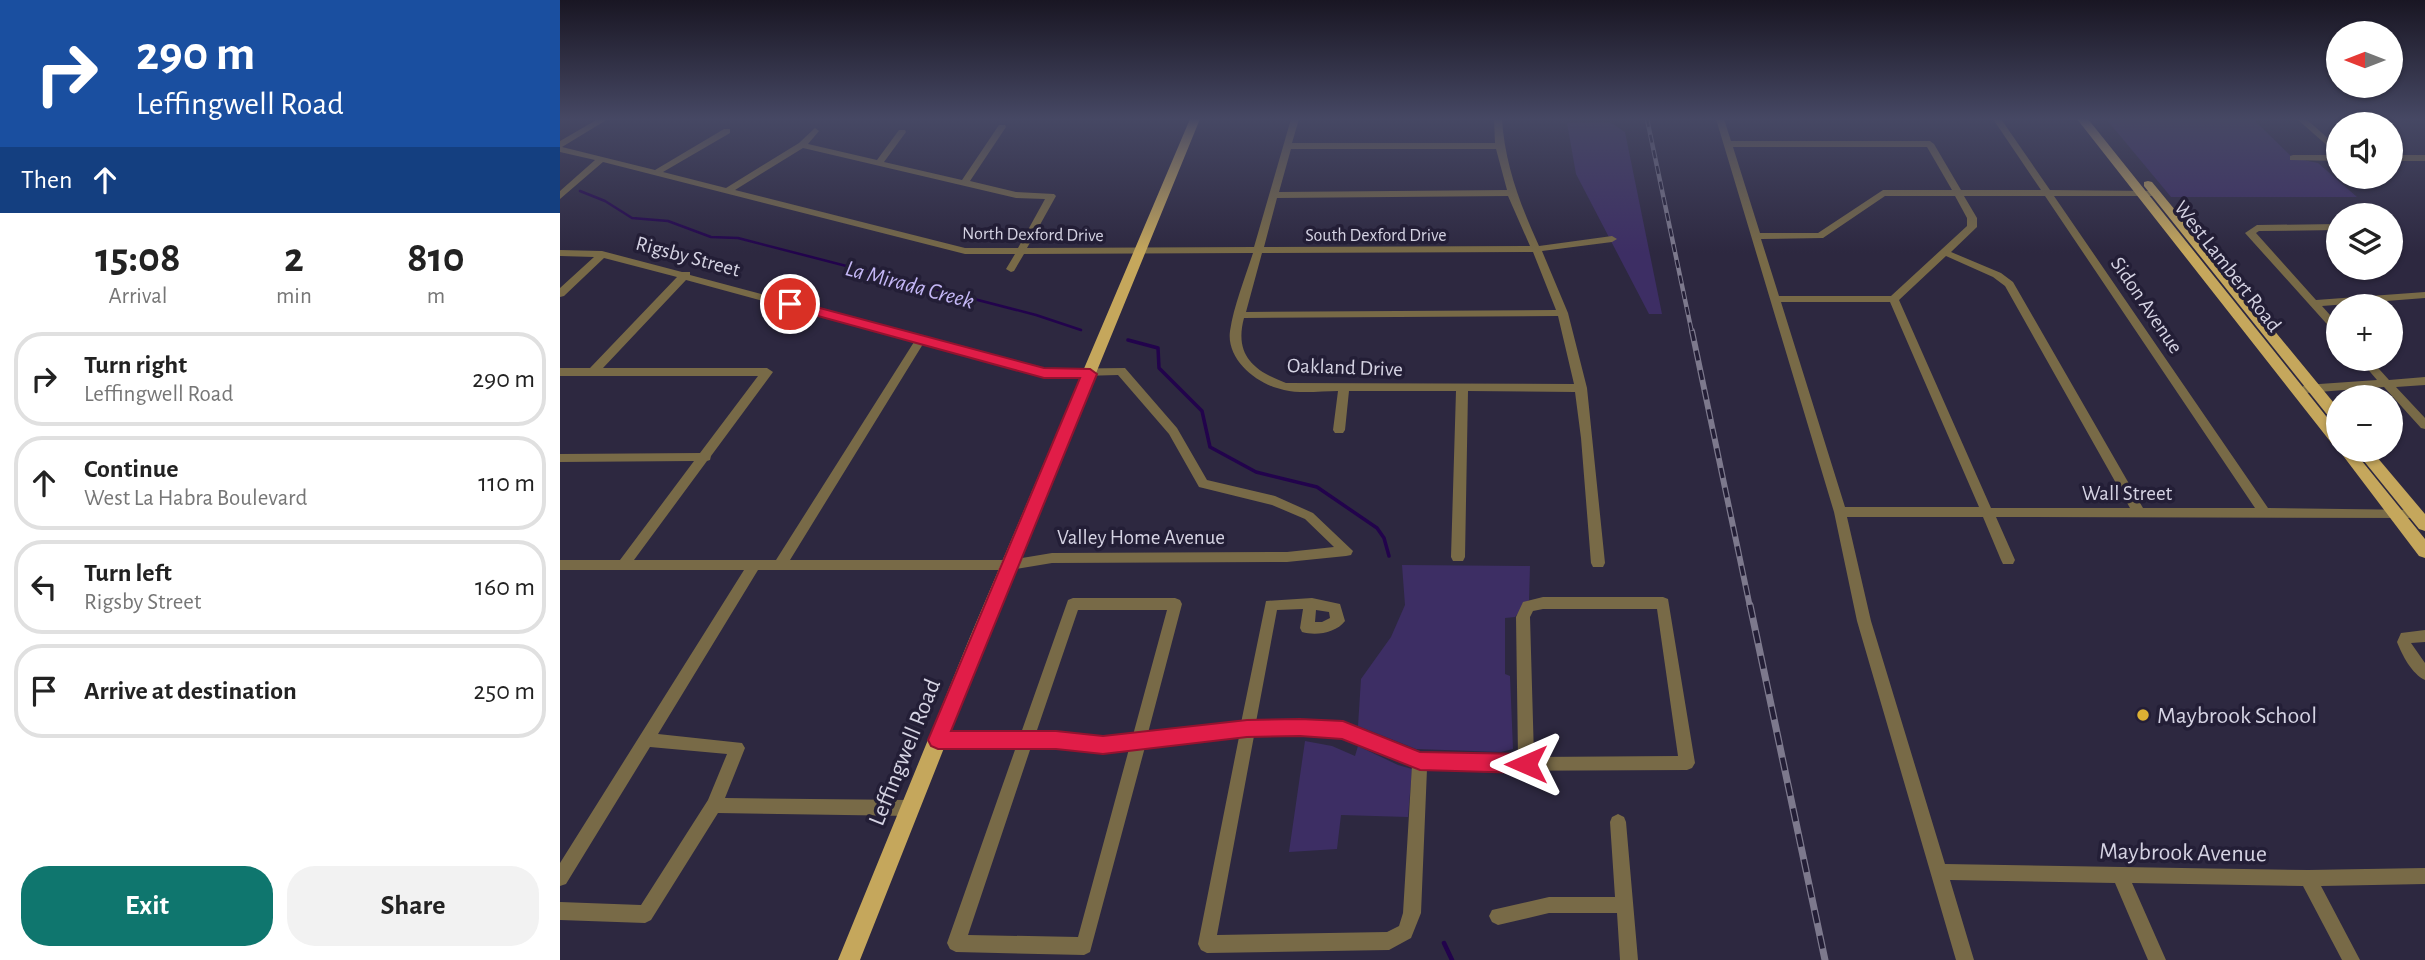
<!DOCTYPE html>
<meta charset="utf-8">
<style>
body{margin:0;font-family:"Alegreya Sans",sans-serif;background:#f2f2f2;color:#222;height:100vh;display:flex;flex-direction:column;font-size:26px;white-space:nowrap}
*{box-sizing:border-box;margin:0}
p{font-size:23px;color:#767676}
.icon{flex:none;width:38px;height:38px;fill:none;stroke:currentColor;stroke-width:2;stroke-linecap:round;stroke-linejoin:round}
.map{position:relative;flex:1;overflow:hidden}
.drawer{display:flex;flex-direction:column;background:#fff;width:560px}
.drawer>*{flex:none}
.top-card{background:#1a4fa0;color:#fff;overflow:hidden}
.needle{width:46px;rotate:270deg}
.controls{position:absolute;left:1766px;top:21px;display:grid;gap:14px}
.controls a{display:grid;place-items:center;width:77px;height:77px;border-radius:50%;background:#fff;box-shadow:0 2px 5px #0004;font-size:35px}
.pin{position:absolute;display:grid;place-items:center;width:60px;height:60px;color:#fff;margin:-30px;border:4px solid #fff;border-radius:50%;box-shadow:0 2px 7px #0007}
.me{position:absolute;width:77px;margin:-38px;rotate:270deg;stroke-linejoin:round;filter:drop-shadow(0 0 5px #0008)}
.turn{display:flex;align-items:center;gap:24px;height:147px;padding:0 21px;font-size:32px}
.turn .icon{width:91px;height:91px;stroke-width:2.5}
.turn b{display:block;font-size:49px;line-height:60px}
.then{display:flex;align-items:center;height:66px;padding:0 21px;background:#0003;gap:14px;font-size:26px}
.eta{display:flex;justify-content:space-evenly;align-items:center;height:119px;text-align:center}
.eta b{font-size:42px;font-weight:700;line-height:49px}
.primary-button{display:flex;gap:14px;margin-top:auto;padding:14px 21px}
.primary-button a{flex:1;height:80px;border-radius:28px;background:#0f766e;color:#fff;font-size:28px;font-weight:700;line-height:80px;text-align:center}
.primary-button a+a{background:#f2f2f2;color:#222}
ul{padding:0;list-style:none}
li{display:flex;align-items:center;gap:21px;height:94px;margin:0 14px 10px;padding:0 7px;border:4px solid #e0e0e0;border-radius:28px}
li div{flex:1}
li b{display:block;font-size:26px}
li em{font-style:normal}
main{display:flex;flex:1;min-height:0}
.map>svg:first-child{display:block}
</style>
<main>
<section class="drawer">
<div class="top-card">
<div class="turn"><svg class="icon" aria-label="right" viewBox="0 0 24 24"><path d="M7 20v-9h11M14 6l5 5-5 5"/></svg><div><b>290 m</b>Leffingwell Road</div></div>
<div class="then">Then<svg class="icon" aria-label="ahead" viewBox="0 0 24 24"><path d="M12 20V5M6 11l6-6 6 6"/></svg></div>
</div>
<div class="eta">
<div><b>15:08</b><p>Arrival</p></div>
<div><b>2</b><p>min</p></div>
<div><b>810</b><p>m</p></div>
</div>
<ul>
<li><svg class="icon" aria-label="right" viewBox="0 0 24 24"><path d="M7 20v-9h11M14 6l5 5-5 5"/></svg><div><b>Turn right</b><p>Leffingwell Road</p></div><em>290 m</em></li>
<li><svg class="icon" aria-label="ahead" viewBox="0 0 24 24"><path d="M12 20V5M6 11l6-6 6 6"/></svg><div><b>Continue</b><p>West La Habra Boulevard</p></div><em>110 m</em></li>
<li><svg class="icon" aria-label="left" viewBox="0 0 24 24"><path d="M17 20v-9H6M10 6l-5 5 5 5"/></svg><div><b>Turn left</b><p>Rigsby Street</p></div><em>160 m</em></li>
<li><svg class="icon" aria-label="arrive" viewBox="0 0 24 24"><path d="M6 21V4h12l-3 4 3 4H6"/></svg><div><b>Arrive at destination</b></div><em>250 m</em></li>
</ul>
<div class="primary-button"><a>Exit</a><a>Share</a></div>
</section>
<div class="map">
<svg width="1865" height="960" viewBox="0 0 1865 960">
<rect width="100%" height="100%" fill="#2d2840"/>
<path fill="#3d2e64" d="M1693 119 1733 158 1758 163 1797 197H1611L1547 120Z
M1050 122 1065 132 1102 314H1089L1016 174 1007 123Z
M842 565 970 566 969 600 955 617 945 618V674L950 676 953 749 941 752 856 749 798 726 801 679 831 637 845 605Z
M745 741 772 746 795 756 798 746 838 765 852 769 848 817 781 815 777 849 729 852Z"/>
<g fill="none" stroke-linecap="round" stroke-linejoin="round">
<path stroke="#22034c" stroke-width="2.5" d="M20 191 45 201 72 218 108 221 151 237 178 238 476 315 521 330"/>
<path stroke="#22034c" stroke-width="3.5" d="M568 340 598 348 599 368 642 411 650 447 696 472 757 487 817 528 824 538 829 556"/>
<path stroke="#22034c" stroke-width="4.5" d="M884 943 892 960"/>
<path fill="#786a47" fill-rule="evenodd" d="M38 119H48L2 147 95 170 164 129H170V133L103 172 166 188 239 143 255 128 259 131 248 144 317 160 339 130H345L346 132 324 162 402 180 439 125H445L446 127 410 181 456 192 494 194 496 196 467 248 694 247 731 119H739L732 143H935L934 119H942C945 165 960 204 979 246L1052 236 1057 239 1052 242 982 251 1008 313 1027 388 1045 563 1043 567H1033L1031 563 1021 438 1015 392 908 391 905 557 903 561H893L891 557 896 391H789L785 430 783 433H775L773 430 778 391C761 391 741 394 724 390 698 385 666 360 670 331 674 305 685 278 693 253L464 254 454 271 451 272 446 269 455 254H405L43 162 0 199V191L35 160 0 152V141ZM243 148 456 198 485 199 458 248H405L175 190ZM731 149H936L947 190 719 192ZM948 196 970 246 704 247 717 198ZM973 252 996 310 686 312 702 253ZM998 316 1014 384 726 383C694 371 674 355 684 318Z
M1156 119H1164L1171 141H1370L1374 144 1401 190H1481L1433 119H1441L1490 190 1598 191V195L1595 196H1494L1708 508 1859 510 1861 513 1859 516 1855 518 1436 517 1455 560 1453 564H1443L1441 560 1423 517H1287L1311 621 1385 864 1748 870 1865 868V884L1761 886 1800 960H1782L1743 886 1572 883 1606 960H1588L1555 883 1390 880 1414 960H1396L1297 621 1274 512ZM1173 147H1367L1392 190H1323L1258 233H1200ZM1325 196H1395L1407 218V226L1331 296H1219L1201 239 1263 238ZM1404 196H1485L1695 508H1583L1453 282 1441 273 1391 252 1417 227V218ZM1386 256 1433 277 1445 286 1570 508H1431L1339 300ZM1221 302H1330L1419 507H1285Z
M1737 119H1746L1778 147V155Z
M1733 155H1778V161L1730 160V156Z
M1830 155H1865V161H1830Z
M1778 224V230L1699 231 1696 233 1756 300 1865 292V298L1762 306 1778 324V333L1774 332 1685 233 1697 225Z
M0 250 42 251 122 272H130V275L484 369 565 368 617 428 647 480 715 496 753 513 793 551 791 555 786 556 727 562 492 563 450 570H198L98 734 182 743 185 748 165 798 350 800 356 803 358 808 356 813 350 816 158 813 91 920 85 923 0 920V902L81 905 148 800 167 754 90 747 6 884 0 886V863L184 570H0V560H60L134 461 0 462V454L140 453 198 376H0V368H30L117 277 44 258 4 296 0 297V288L34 257 0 256ZM126 280 354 342 216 560H74L147 461 150 460 151 456 213 372 207 368H43ZM363 344 484 377 558 375 609 434 639 487 712 505 745 519 774 547 727 552 492 553 450 560H230Z
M1799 359H1810L1829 380 1865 377V385L1836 387 1865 418V429L1861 428 1824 387 1745 393 1739 389 1745 385 1817 380Z
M983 597H1103L1108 599 1135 763 1132 768 1127 770 892 771 867 769 861 913 851 938 829 950 647 953 641 950 638 944 679 737 585 747 530 952 524 955 396 952 390 949 387 943 456 747H378L373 745 370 740 373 735 378 733H461L508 600 513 598H615L620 600 622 604 588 733 681 723 706 601 752 598 780 604 785 621C776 633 756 636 742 632L740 628 743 609 717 610 696 722 783 723 860 754 892 757H958L956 617 963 602ZM983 609H1097L1118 756 974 757 970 617 973 611ZM518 610H607L573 735 543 738 476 733ZM756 610 769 612 770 618 762 622H755ZM740 735 782 737 852 765 843 913 839 926 827 932 657 935 694 736ZM471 747C504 747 536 753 569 749L518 937 408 935Z
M1865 630V642L1851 643 1865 663V680C1852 674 1842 655 1837 642L1841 633Z
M1058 814 1064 817 1066 822 1078 960H1060L1057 913H989L938 925 932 922 929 916 932 910 989 897H1055L1050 822 1052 817Z"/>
<path fill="#c5a75c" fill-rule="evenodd" d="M630 119H640L428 637 300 960H278L410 637Z
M1517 119H1528L1778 431V446L1773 445Z
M1588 181 1592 182 1778 408V423L1773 422 1584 186V182Z
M1778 449 1793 450 1865 539V558L1859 556Z
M1795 450H1811L1865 514V531L1859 529Z"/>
<g stroke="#7d798d" stroke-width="4.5">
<path id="rail-far2" d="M1087 119 1132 333"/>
</g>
<g stroke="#7d798d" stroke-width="6">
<path id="rail-far1" d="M1132 331 1190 607"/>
</g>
<g stroke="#7d798d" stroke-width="7">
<path id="rail" d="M1190 605 1265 960"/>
</g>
<use href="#rail-far2" stroke="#231e36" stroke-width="2.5" stroke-dasharray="8" stroke-linecap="butt"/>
<use href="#rail-far1" stroke="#231e36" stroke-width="3.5" stroke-dasharray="10" stroke-linecap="butt"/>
<use href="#rail" stroke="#231e36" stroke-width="4.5" stroke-dasharray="13" stroke-linecap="butt"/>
</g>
<linearGradient id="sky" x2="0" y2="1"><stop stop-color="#191623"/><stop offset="0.47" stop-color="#464864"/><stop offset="1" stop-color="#464864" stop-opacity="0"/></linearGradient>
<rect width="1865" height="253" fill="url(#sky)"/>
<path fill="#e11d48" stroke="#92132f" stroke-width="2" d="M230 300 484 368 530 369 537 374 391 731H496L543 736 687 720 740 719 783 721 860 752 966 754 973 757 976 764 973 770 966 773 860 770 782 739 740 736 687 737 543 754 496 749H378L371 746 368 740 520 378H484L225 307V301Z"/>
<circle fill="#ddb133" stroke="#231e36" stroke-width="2.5" cx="1583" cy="715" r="7"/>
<g text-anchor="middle" stroke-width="7" stroke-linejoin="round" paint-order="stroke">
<g font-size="18" fill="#d5d3e3" stroke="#231e36">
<text transform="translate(473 234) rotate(1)" y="6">North Dexford Drive</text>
<text x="816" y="241">South Dexford Drive</text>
</g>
<g font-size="21" fill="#d5d3e3" stroke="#231e36">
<text transform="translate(128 256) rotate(15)" y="7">Rigsby Street</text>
<text transform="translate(1668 266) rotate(52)" y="7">West Lambert Road</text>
<text transform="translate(1587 305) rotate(56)" y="7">Sidon Avenue</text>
<text transform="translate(785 367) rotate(2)" y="7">Oakland Drive</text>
<text x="1567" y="500">Wall Street</text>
<text x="581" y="544">Valley Home Avenue</text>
</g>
<g font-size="23" font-style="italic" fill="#c5b8f7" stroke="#231e36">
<text transform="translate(350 284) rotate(15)" y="8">La Mirada Creek</text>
</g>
<g font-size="24" fill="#d5d3e3" stroke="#231e36" text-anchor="start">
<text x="1597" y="723">Maybrook School</text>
</g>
<g font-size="24" fill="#d5d3e3" stroke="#231e36">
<text transform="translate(344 752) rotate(-68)" y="8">Leffingwell Road</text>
<text transform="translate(1623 852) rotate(1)" y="8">Maybrook Avenue</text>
</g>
</g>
</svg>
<div class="controls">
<a><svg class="needle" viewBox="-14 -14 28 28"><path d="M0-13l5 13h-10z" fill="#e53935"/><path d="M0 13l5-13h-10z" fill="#767676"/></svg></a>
<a><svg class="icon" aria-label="sound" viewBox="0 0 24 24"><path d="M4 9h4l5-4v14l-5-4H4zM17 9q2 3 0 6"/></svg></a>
<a><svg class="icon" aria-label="layers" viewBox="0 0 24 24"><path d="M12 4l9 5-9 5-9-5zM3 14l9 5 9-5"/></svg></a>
<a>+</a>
<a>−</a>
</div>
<div class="pin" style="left:230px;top:304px;background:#d93025"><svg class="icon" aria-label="arrive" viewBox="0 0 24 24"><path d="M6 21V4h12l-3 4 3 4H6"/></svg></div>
<svg class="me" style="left:966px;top:764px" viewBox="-20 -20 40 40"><path d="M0-17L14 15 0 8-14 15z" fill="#e11d48" stroke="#fff" stroke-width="4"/></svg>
</div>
</main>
